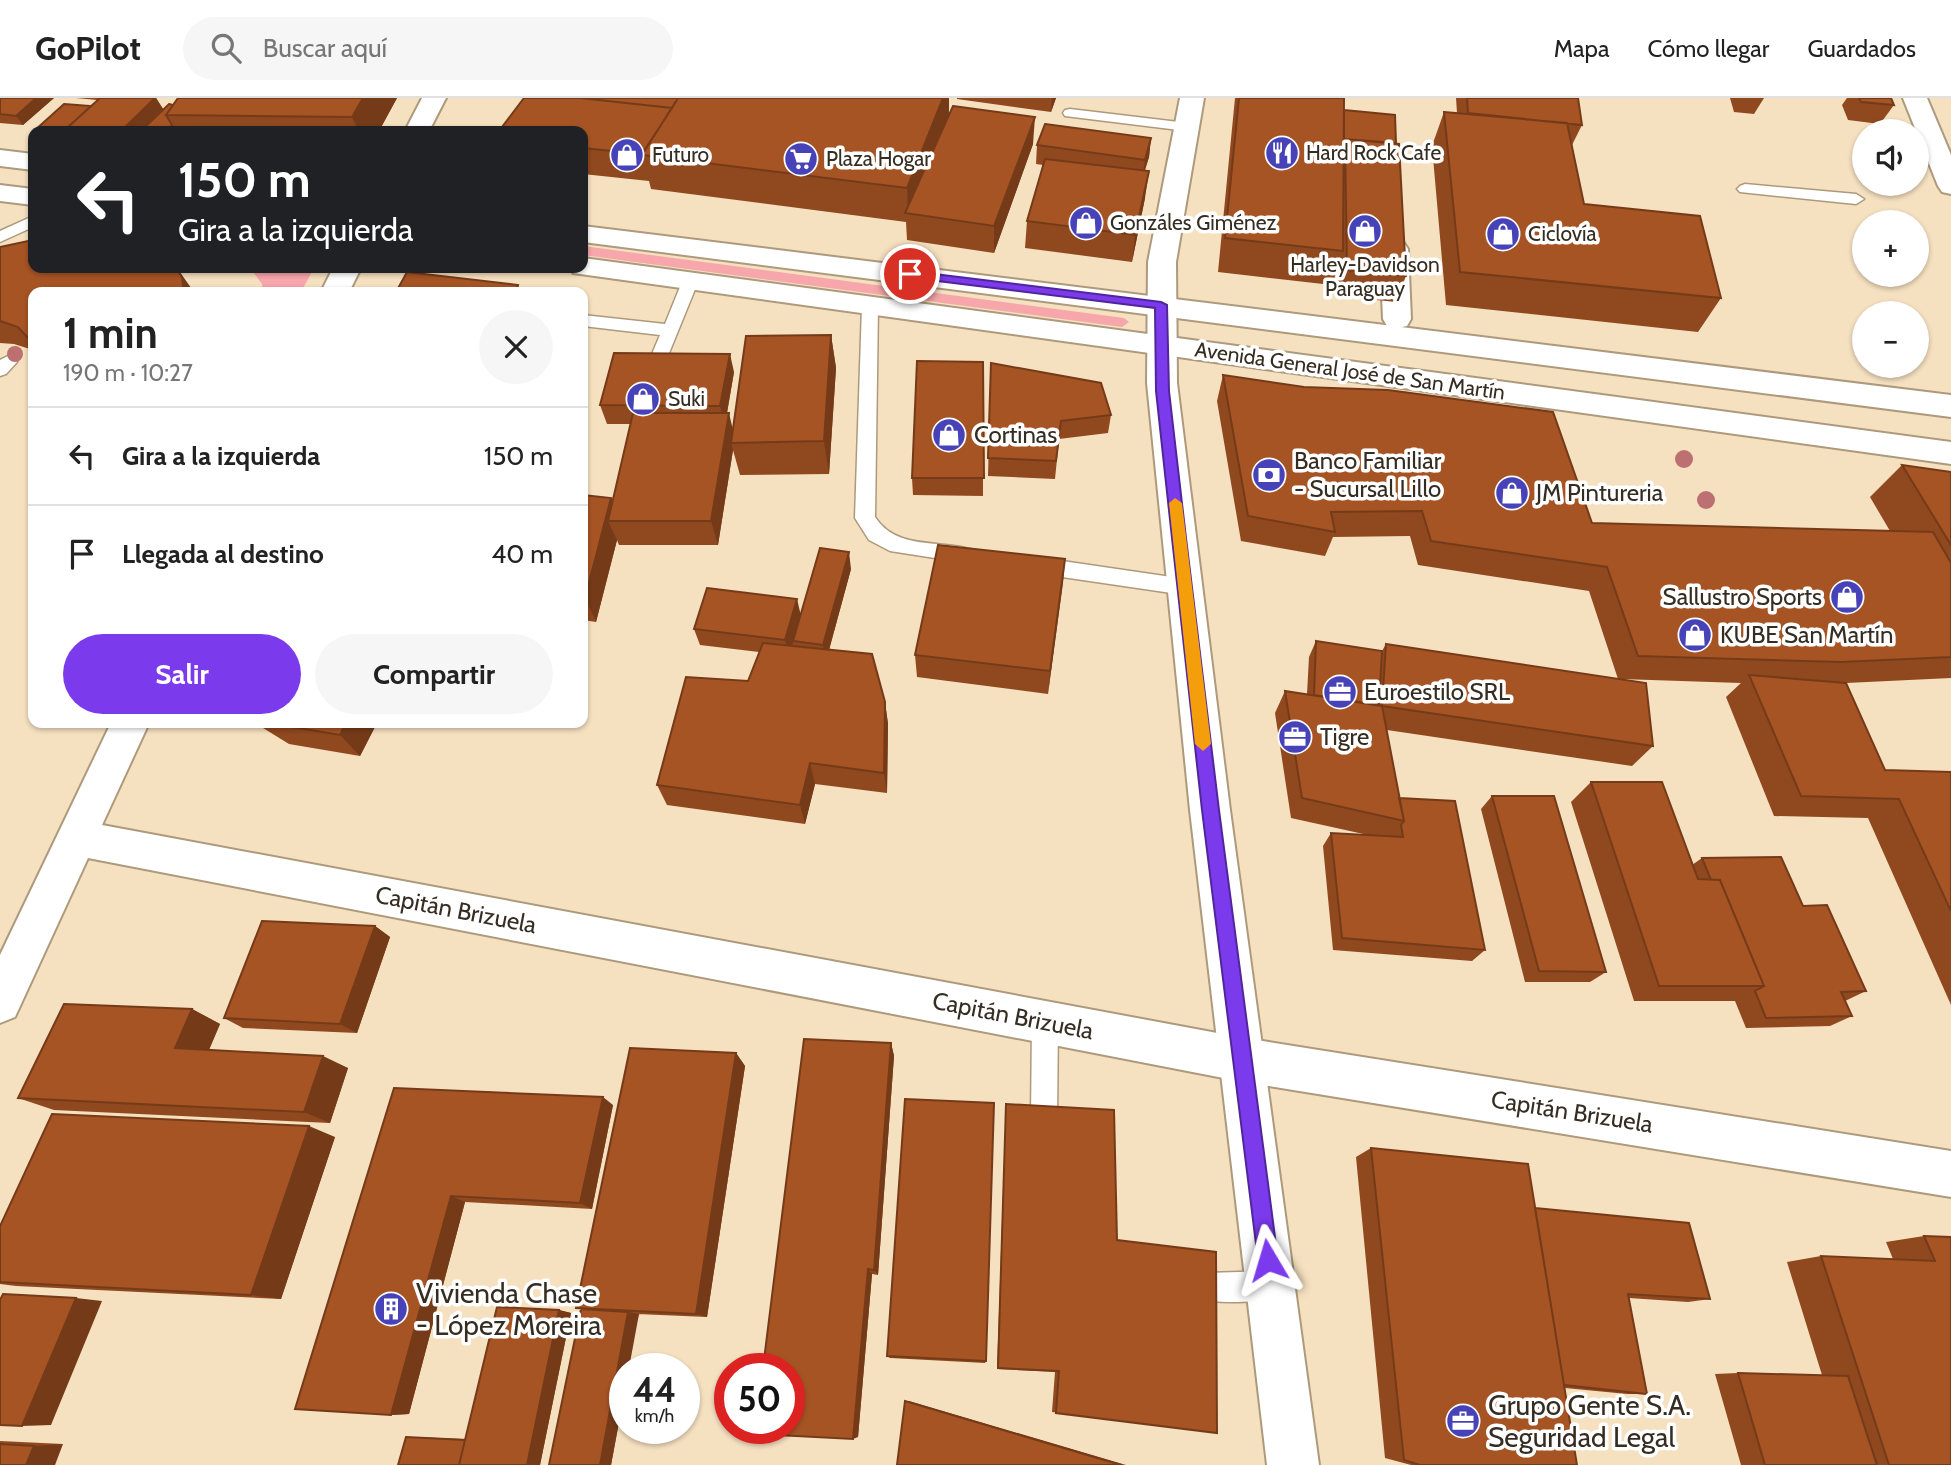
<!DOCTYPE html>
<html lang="es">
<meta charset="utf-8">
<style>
body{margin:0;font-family:Cabin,sans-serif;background:#f6f6f6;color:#222;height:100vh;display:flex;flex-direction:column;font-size:26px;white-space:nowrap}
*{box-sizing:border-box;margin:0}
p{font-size:23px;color:#767676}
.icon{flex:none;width:38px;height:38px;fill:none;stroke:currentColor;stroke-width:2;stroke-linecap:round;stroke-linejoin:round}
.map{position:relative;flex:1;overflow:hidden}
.sheet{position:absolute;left:28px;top:189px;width:560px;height:441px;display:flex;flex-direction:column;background:#fff;border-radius:14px;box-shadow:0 2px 5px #0004}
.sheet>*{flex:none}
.hud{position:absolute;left:28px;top:28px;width:560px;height:147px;border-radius:14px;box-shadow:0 2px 5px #0004;background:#202124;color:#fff;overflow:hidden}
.fabs{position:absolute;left:1852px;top:21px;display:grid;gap:14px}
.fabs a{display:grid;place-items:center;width:77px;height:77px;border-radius:50%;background:#fff;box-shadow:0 2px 5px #0004;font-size:35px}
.speed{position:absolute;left:609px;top:1255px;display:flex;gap:14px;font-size:35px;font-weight:700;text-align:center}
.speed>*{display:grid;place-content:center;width:91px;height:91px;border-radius:50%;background:#fff;box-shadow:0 2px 5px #0004;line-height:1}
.speed small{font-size:18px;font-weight:400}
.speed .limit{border:10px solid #d22;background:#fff;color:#111}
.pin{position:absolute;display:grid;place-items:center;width:60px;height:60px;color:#fff;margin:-30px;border:4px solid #fff;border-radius:50%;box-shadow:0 2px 7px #0007}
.me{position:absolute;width:77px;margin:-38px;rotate:353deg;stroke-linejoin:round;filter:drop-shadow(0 0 5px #0008)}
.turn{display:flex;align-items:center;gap:24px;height:147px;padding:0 35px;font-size:32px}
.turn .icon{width:91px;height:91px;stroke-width:2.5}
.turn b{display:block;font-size:49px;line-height:60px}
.round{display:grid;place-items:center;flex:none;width:74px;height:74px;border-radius:37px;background:#f6f6f6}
.summary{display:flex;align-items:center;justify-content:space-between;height:119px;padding:0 35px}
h1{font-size:42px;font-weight:800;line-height:52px}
.primary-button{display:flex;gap:14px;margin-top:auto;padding:14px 35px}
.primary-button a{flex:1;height:80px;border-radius:42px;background:#7c3aed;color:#fff;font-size:28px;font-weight:800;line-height:80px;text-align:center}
.primary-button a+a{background:#f6f6f6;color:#222}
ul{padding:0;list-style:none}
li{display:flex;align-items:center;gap:21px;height:98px;padding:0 35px;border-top:2px solid #e0e0e0}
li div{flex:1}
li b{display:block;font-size:26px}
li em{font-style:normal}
header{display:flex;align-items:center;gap:42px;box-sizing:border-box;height:98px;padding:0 35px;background:#fff;border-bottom:2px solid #e0e0e0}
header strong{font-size:33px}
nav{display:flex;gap:38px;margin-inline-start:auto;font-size:24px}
.search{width:490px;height:63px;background:#f6f6f6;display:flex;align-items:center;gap:18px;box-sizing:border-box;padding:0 24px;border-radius:38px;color:#767676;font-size:26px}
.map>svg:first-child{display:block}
</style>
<header>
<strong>GoPilot</strong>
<div class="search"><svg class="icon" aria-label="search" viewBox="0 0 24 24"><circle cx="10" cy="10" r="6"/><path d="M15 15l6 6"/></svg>Buscar aquí</div>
<nav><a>Mapa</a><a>Cómo llegar</a><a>Guardados</a></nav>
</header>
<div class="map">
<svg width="1951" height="1367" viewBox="0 0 1951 1367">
<rect width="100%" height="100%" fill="#f5e0c0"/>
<path fill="#f7a6ab" d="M583 148 1124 220 1129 224 1122 229 583 157Z
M250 170H314L301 194H263L262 186Z"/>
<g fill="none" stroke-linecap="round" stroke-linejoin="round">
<g stroke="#ad9a7c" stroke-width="3">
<path id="lane" d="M1070 11 1187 25 1194 29 1187 33 1065 18 1063 15 1065 12Z
M1745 86 1856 96 1864 101 1856 106 1740 94 1737 91 1740 88Z
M33 118V129L0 144V133Z
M690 179 698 184 667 260H655L652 256 660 237 583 228V217L665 226 682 184Z
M870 203 878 208 875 419C897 453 940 441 974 452L977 457 974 462 967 465 890 453 869 442 855 420 862 208Z
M8 258 17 264 6 276 0 278V262Z
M1035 459 1185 481 1192 483 1195 489 1192 495 1185 497 1035 475 1028 472 1025 467 1028 462Z
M1045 911 1054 915 1058 924 1057 1019 1054 1029 1044 1032 1034 1029 1031 1019 1032 924 1036 915Z
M1271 1173 1281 1177 1285 1187 1281 1197C1263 1205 1214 1207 1196 1199L1192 1189 1196 1179 1206 1175Z"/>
</g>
<g stroke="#ad9a7c" stroke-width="4">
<path id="street" d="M422 0H446L429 33H405Z
M1903 0H1927L1951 57V96L1942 94 1938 88Z
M1394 143 1404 145 1408 151 1411 221 1407 228 1397 230 1387 228 1383 221 1380 151 1384 145Z
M333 170H361L349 194H321Z
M111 625H149L102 727 1244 940 1951 1053V1099L1244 984 88 760 15 919 0 925V857Z"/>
</g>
<g stroke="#ad9a7c" stroke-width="4">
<path id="secondary" d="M1180 0H1204L1176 164 1177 285 1230 712 1319 1367H1267L1190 712 1147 285 1148 164Z"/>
</g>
<g stroke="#ad9a7c" stroke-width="4">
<path id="highway" d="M0 52 33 56V72L0 68Z
M0 87 33 91V107L0 103Z
M583 128 1951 297V319L583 144Z
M583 160 1951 344V366L573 175 570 170H583Z"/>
</g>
<use href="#lane" fill="#fff" fill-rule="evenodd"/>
<use href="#street" fill="#fff" fill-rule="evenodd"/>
<use href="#secondary" fill="#fff" fill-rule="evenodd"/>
<use href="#highway" fill="#fff" fill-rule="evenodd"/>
</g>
<g fill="#bd7071">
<circle cx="15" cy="256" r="8"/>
<circle cx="1684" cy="361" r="9"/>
<circle cx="1706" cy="402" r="9"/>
</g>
<path fill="#90481f" d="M0 0H54L23 27 0 25Z
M76 0H156L163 11 173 7 397 0 379 33H34L91 8 97 2Z
M524 0H949V18L1033 46 994 155 907 142 906 124 651 91 649 83 583 76V33Z
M957 0H1056L1051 14 957 1Z
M1235 0H1344V14L1396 45 1406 178 1396 204 1338 198V169L1332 187 1218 174Z
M1456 0H1578L1582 27 1572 47 1584 106 1721 200 1698 234 1446 207 1432 48 1444 14 1457 15Z
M1730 0H1764L1754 16 1734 14Z
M1847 0H1891L1894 7 1880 26 1848 22 1842 7Z
M1151 40 1149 59 1145 72V100L1132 164 1025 150 1027 123 1043 67 1036 66 1037 47Z
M33 142V252L14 246 0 245V149Z
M831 237 836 270 829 376 740 377 733 352 718 447H619L617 442 596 524 583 522V397L611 400 613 404 631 326H607L600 307 734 274 727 315 733 332Z
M983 264V398L913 397 912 380Z
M991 265 1111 317 1108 335 1059 341 1055 381 988 378Z
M1223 277 1592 425 1890 433 1870 399 1902 367 1951 374V580L1846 585 1885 672 1951 674V907L1868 720 1774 718 1726 599 1741 585 1621 581 1653 648 1632 668 1387 632 1399 700 1485 852 1472 863 1333 852 1323 748 1331 735 1368 737 1291 720 1275 615 1285 593 1307 596 1309 559 1316 543 1382 553 1386 546 1618 581 1589 493 1418 467 1410 438 1333 439 1325 458 1241 443 1217 303Z
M1065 461 1048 596 917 579 915 557Z
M851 471 829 552 885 604 888 626 887 695 815 686 805 726 667 707 657 687 748 583 759 554 700 547 694 531 801 516Z
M255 625H377L360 658 289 646Z
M1591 684 1692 767 1702 760 1803 808 1866 893 1845 903 1852 918 1830 928 1746 930 1735 903H1634L1571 704Z
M1492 698 1606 874 1590 884H1525L1481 711Z
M375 828 390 839 357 935 243 930 224 920Z
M192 911 220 926 209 952 348 970 330 1025 54 1012 18 1000Z
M891 945 894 958 878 1177 872 1176 858 1339 755 1336Z
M736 955 745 968 707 1219 637 1216H639L625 1270V1292L611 1367H549L581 1211 576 1210Z
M394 990 613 1007 592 1111 465 1104 409 1316 391 1317Z
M1006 1006 1217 1335 1052 1314 1055 1274 997 1271Z
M335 1039 281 1201 16 1188 0 1186V1128Z
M1371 1050 1535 1110 1710 1201 1688 1204 1629 1200 1647 1296H1627L1565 1290 1577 1367H1411L1385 1360 1356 1059Z
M1924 1138 1951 1139V1367H1741L1715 1276 1738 1275 1822 1277 1787 1164 1821 1158 1893 1161 1886 1144Z
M559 1212 571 1215 540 1367H398L406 1339H415L465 1341Z
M887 1258 986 1263 985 1265 890 1260Z
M0 1343 63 1346 0 1367Z"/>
<path fill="#753b19" d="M36 0H54L23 27 16 18Z
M156 0 167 17 153 33H121Z
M363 0H397L379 33H359L352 19Z
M943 0H949V21L908 115 907 90Z
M1052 0H1056L1051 14Z
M1035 19 1033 46 994 155V128Z
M172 27 176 33H166Z
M1151 40 1149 59 1142 81 1145 62Z
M1149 73 1145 100 1132 164 1135 137Z
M177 170 194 194H184Z
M518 187 521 194H515Z
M831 237 836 270 829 376 824 343Z
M730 256 734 274 725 326 720 308Z
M729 315 735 341 731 345 733 352 718 447 711 423Z
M611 400 620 423H608L617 442 596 524 585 500Z
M849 454 851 471 826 563 823 547Z
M1065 461 1063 485 1048 596 1050 573Z
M797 501 801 518 789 558 785 542Z
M885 604 888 626 887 695 884 675Z
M346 625H377L360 658 340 637Z
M810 665 815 686 805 726 800 707Z
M375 828 390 839 357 935 340 926Z
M192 911 220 926 204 963 175 950Z
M891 945 894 958 878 1177 874 1172Z
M736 955 745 968 707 1219 696 1216Z
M323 958 348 970 330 1025 304 1014Z
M603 999 613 1007 592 1111 580 1105Z
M309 1028 335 1039 281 1201 251 1197Z
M451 1098 465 1104 409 1316 391 1317Z
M868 1171 872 1176 858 1339 853 1341Z
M76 1200 102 1203 51 1327 22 1328Z
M559 1212 571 1215 540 1367H527Z
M628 1214 639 1216 629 1270H625V1292L611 1367H600Z
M905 1303H909L1126 1367H1121Z
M63 1346 55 1367H26L34 1348Z"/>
<path fill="#a75424" stroke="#753b19" stroke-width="2" d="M0 0H36L16 18 0 16Z
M100 0H155L121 33H97L67 30Z
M178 0H363L352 19 166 17Z
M524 0H580L672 10 642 56 583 50V33H499Z
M580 0H678L672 10Z
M678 0H943L907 90 642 57Z
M1239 0H1344L1343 153 1225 140Z
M1467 0H1578L1582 27 1468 15Z
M1859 0H1891L1894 7 1861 4Z
M64 6 91 8 67 30 70 33H34Z
M169 6 173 7 166 17 172 27 166 33H141Z
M953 8 1035 19 994 128 905 115Z
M1344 12 1395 17 1396 45 1345 41 1344 45Z
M1444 14 1567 25 1584 106 1700 118 1721 200 1460 174Z
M1045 26 1151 40 1145 62 1037 47Z
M1345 41 1399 46 1406 178 1347 172Z
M1045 61 1149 73 1135 137 1027 123Z
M33 142V170H176L182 179 184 194H33V254L30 242 18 229 0 223V149Z
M407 174 518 187 515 194H396Z
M831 237 824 343 731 345 746 238Z
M614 255 730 256 720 308 600 307Z
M917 263 983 264 984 380H912Z
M991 265 1101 285 1111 317 1061 323 1056 363 988 360Z
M1223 277 1304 289 1388 292 1553 314 1592 425 1933 434 1951 465V559L1841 564 1638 558 1607 469 1431 443 1422 413 1331 414 1335 434 1248 418Z
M633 315H729L711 423H608Z
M1902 367 1951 374V447Z
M583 397 611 400 585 500H583Z
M938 447 1065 461 1050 573 915 557Z
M820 450 849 454 823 547 793 543Z
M707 490 797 501 785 542 694 531Z
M1316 543 1382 553 1379 607 1314 597Z
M763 545 872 556 885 604 884 675 810 665 800 707 657 687 686 579 748 583Z
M1386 546 1646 585 1653 648 1382 608 1404 723 1302 700 1285 593 1382 608Z
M1749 577 1846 585 1885 672 1951 674V813L1899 701 1801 698Z
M269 625H346L340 637Z
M1591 684H1662L1698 781 1720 782 1764 888H1659Z
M1492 698H1554L1606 874 1539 873Z
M1399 700 1455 703 1485 852 1342 840 1331 735 1403 739 1401 727 1404 723Z
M1781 759 1803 808 1827 807 1866 893 1841 894 1852 918 1766 920 1755 893 1764 888 1720 782H1711L1702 760Z
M262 823 375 828 340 926 224 920Z
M64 906 192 911 175 950 323 958 304 1014 18 1000Z
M804 941 891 945 874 1172 868 1171 853 1341 755 1336 756 1330H789V1270H763Z
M630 950 736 955 696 1216 576 1210Z
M394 990 603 999 580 1105 451 1098 391 1317 295 1311Z
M905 1001 994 1005 986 1263 887 1258Z
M1006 1006 1114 1012 1117 1142 1216 1154 1217 1335 1056 1315 1059 1273 998 1270Z
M52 1016 309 1028 251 1197 0 1184V1128Z
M1371 1050 1528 1066 1577 1367H1420L1404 1362Z
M1535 1110 1689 1125 1710 1201 1628 1196 1647 1296 1564 1287Z
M1924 1138 1951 1139V1367H1889L1821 1158 1935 1163Z
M3 1196 76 1200 22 1328 0 1327V1202Z
M497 1209 559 1212 527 1367H459Z
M581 1211 628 1214 600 1367H549Z
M1738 1275 1848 1278 1877 1367H1765Z
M905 1303 1121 1367H897Z
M406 1339 465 1342 459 1367H398Z
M0 1346 34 1348 26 1367H0Z"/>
<path fill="#7c3aed" stroke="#51269a" stroke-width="2" d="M910 173 1161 204 1167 207 1169 293 1186 440 1219 712 1278 1162 1275 1169 1268 1172 1261 1169 1258 1162 1202 712 1172 440 1156 293 1155 210 906 179V174Z"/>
<path fill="#f59e0b" d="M1175 400 1182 405 1211 646 1203 653 1195 646 1169 405Z"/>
<defs>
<g id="restaurant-disc" transform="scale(1.75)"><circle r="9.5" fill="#4742b8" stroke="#fff"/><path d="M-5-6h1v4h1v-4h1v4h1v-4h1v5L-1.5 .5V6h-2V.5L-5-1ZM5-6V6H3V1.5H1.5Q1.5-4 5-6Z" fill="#fff"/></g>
<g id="shop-disc" transform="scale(1.75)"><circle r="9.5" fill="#4742b8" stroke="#fff"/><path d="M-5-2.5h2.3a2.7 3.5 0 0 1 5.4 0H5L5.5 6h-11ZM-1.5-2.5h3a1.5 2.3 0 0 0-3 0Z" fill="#fff"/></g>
<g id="supermarket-disc" transform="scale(1.75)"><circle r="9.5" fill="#4742b8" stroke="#fff"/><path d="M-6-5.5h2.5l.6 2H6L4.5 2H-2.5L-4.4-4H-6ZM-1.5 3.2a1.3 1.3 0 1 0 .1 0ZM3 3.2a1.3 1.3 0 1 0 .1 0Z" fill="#fff"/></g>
<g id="bank-disc" transform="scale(1.75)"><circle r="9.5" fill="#4742b8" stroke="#fff"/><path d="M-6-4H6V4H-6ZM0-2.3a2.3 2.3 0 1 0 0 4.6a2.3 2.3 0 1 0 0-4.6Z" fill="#fff"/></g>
<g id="office-disc" transform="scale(1.75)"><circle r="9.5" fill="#4742b8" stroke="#fff"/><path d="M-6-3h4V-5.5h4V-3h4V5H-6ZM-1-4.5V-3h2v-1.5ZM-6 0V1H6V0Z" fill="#fff"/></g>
<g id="building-disc" transform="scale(1.75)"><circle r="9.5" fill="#4742b8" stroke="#fff"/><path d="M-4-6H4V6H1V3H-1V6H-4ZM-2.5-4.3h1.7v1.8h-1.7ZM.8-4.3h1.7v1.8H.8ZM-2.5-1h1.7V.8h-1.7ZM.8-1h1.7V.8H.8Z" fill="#fff"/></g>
</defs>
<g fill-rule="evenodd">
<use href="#restaurant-disc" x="1282" y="55"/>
<use href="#shop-disc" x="627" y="57"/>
<use href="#supermarket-disc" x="801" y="61"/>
<use href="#shop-disc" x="1086" y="125"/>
<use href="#shop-disc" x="1365" y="133"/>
<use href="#shop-disc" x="1503" y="136"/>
<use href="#shop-disc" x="643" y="301"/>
<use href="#shop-disc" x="949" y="337"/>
<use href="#bank-disc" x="1269" y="377"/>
<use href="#shop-disc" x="1512" y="395"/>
<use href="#shop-disc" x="1847" y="499"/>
<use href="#shop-disc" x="1695" y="537"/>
<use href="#office-disc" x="1340" y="594"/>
<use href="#office-disc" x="1295" y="639"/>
<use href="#building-disc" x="391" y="1211"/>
<use href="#office-disc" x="1463" y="1323"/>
</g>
<g text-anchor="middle" stroke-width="7" stroke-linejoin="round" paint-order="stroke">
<g font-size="21" fill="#352d21" stroke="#fff" text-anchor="start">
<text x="1306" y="62">Hard Rock Cafe</text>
<text x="652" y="64">Futuro</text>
<text x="826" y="68">Plaza Hogar</text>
<text x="1110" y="132">Gonzáles Giménez</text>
<text x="1528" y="143">Ciclovía</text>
<text x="1365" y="174" text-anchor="middle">Harley-Davidson<tspan x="1365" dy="24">Paraguay</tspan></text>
<text x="668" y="308">Suki</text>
</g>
<g font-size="21" fill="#352d21" stroke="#fff">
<text transform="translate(1350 273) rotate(8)" y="7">Avenida General José de San Martín</text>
</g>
<g font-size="24" fill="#352d21" stroke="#fff" text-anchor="start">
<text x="974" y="345">Cortinas</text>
<text x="1294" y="371">Banco Familiar<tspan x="1294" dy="28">- Sucursal Lillo</tspan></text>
<text x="1536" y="403">JM Pintureria</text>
<text x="1822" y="507" text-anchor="end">Sallustro Sports</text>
<text x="1720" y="545">KUBE San Martín</text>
<text x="1364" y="602">Euroestilo SRL</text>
<text x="1320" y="647">Tigre</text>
</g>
<g font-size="24" fill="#352d21" stroke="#fff">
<text transform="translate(456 812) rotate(11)" y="8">Capitán Brizuela</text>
<text transform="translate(1013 918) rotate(11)" y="8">Capitán Brizuela</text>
<text transform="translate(1572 1014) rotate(9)" y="8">Capitán Brizuela</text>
</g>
<g font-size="28" fill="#352d21" stroke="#fff" text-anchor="start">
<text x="416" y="1205">Vivienda Chase<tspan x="416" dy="32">- López Moreira</tspan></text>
<text x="1488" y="1317">Grupo Gente S.A.<tspan x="1488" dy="32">Seguridad Legal</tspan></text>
</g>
</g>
</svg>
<div class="fabs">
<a><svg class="icon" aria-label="sound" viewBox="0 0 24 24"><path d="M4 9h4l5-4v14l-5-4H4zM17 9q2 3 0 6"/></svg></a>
<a>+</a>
<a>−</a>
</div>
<div class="speed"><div>44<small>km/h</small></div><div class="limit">50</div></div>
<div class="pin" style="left:910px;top:176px;background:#d93025"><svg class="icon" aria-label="arrive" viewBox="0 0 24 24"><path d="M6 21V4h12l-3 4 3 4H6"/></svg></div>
<svg class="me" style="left:1268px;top:1162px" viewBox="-20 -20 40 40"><path d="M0-17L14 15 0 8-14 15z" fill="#7c3aed" stroke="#fff" stroke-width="4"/></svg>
<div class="hud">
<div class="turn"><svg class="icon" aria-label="left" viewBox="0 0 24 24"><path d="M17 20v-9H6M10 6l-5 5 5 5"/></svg><div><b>150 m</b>Gira a la izquierda</div></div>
</div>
<section class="sheet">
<div class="summary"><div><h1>1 min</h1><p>190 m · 10:27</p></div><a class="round"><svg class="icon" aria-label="close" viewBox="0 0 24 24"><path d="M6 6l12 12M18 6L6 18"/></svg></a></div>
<ul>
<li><svg class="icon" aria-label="left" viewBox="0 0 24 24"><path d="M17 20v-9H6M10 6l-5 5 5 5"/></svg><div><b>Gira a la izquierda</b></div><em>150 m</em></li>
<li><svg class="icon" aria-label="arrive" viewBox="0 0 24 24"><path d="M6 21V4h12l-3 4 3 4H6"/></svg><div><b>Llegada al destino</b></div><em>40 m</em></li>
</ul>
<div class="primary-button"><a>Salir</a><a>Compartir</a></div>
</section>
</div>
